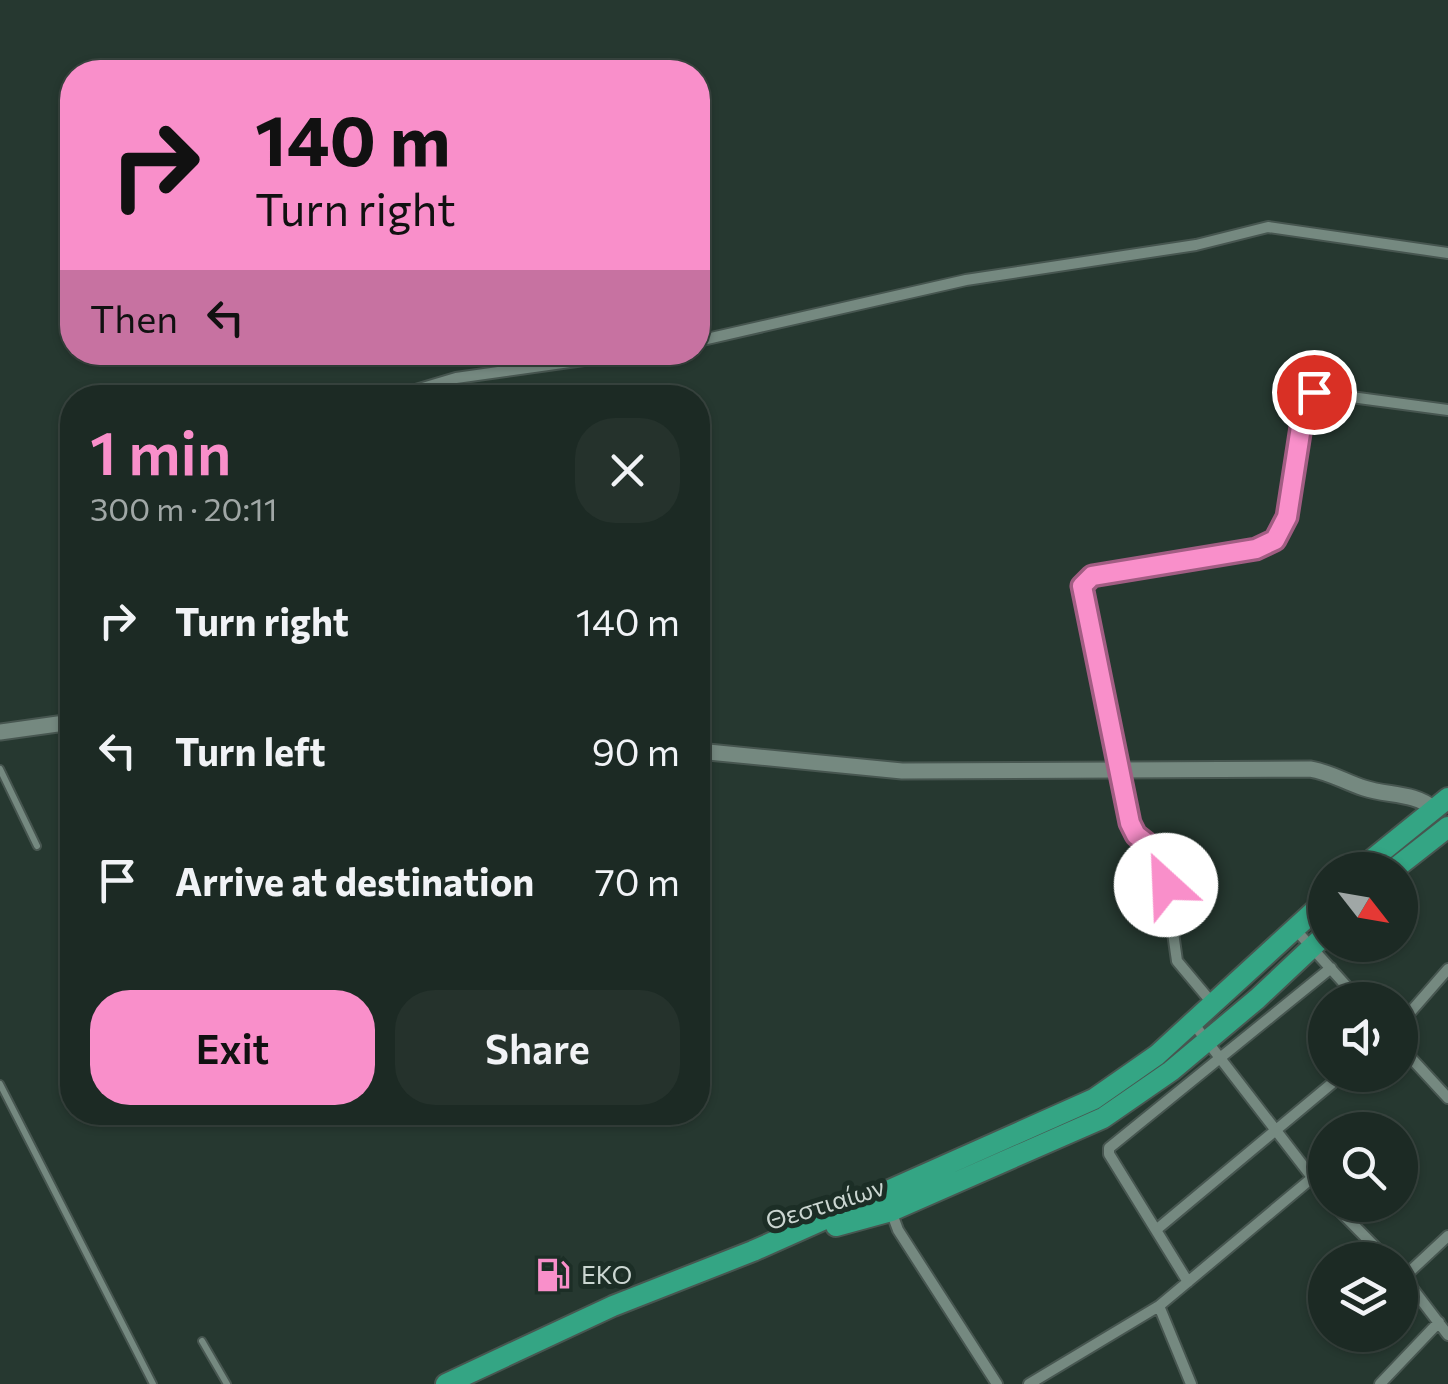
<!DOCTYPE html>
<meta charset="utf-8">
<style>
body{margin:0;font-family:Commissioner,sans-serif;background:#25322c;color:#f1f3f6;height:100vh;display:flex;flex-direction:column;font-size:38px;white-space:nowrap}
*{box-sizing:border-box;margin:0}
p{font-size:32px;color:#a0a7a6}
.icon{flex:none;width:55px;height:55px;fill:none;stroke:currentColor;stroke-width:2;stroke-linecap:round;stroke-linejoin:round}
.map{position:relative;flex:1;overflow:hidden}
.drawer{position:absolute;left:60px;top:385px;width:650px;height:740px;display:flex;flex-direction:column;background:#1c2a24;border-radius:40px;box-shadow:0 2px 8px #0004,0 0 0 2px #3a4641}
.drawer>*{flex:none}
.top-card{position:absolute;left:60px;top:60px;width:650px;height:305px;border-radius:40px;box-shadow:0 2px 8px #0004,0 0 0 2px #3a4641;background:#f98fca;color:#111;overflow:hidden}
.needle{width:65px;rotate:121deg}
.tools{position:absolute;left:1308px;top:852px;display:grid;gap:20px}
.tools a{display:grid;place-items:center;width:110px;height:110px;border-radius:50%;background:#1c2a24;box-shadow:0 2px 8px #0004,0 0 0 2px #3a4641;font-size:50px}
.pin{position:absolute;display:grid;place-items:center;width:85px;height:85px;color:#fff;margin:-42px;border:5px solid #fff;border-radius:50%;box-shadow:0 2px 10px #0007}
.me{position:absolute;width:110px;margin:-55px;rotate:335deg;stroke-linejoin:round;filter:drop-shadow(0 0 8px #0008)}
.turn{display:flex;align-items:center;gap:35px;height:210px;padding:0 30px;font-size:45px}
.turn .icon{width:130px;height:130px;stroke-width:2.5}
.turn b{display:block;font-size:70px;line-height:85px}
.then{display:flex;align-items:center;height:95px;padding:0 30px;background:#0003;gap:20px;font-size:38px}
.round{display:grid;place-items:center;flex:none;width:105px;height:105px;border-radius:40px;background:#25322c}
.headline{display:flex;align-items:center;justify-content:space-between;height:170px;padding:0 30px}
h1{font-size:60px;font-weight:600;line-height:75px;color:#f98fca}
.button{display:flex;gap:20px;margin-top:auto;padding:20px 30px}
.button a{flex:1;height:115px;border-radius:40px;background:#f98fca;color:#111;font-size:40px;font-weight:600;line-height:115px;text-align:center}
.button a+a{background:#25322c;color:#f1f3f6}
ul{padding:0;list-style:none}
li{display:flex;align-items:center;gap:30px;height:130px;padding:0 30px}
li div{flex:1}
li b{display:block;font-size:38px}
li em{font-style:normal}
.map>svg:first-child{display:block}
</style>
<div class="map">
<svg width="1448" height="1384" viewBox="0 0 1448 1384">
<rect width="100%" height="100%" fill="#263830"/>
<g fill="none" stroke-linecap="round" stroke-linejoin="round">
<g stroke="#475650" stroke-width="10">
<path id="service" d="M0 769 37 846
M0 1084 153 1384
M202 1341 227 1384"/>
</g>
<g stroke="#475650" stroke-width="14">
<path id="minor" d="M698 341 966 280 1196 245 1268 227 1448 253
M389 398 456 378 641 352
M1295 929 1359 1000
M1213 1004 1177 961 1162 855 1136 835 1130 823 1119 759 1106 718 1083 582 1092 576 1256 549 1275 541 1287 517 1305 401 1314 392 1448 410
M1193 1023 1325 1194
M1400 1024 1448 969
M1400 1046 1448 1098
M1334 1205 1388 1260
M891 1211 898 1230 997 1384
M1156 1230 1342 1075
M1400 1272 1448 1335
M1405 1276 1448 1236
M1188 1282 1109 1154V1148L1331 968
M1029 1384 1159 1306
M1191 1384 1159 1306 1312 1178
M1380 1384 1439 1322"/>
</g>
<g stroke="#475650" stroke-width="19">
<path id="tertiary" d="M0 732 72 722
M698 751 902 771 1310 769C1330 772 1345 782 1364 788 1388 796 1414 792 1434 809"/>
</g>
<g stroke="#475650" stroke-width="24">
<path id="primary" d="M1359 870 1448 798
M1393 870 1448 827
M836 1226 891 1211 1103 1118 1171 1071 1257 999 1325 935
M446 1384 613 1306 753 1251 1094 1099 1157 1055 1325 901"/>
</g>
<use href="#service" stroke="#758980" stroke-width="6"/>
<use href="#minor" stroke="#758980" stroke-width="10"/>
<use href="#tertiary" stroke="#758980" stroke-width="15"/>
<use href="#primary" stroke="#34a584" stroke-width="20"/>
</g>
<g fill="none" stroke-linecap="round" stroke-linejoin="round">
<g stroke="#a25d83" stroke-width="25">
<path id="route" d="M1166 885 1162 855 1136 835 1130 823 1082 586 1092 576 1256 549 1275 540 1287 517 1305 401 1314 392"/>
</g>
<use href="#route" stroke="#f98fca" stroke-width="18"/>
</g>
<defs>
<g id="fuel-bare" transform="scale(2.7)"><path d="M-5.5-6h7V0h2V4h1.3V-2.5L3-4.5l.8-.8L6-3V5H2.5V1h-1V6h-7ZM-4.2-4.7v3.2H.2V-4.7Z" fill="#f98fca" stroke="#1c2e26" stroke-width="2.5" paint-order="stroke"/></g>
</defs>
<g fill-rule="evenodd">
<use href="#fuel-bare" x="553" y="1275"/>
</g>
<g text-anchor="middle" stroke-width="10" stroke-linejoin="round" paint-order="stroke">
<g font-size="25" fill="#cbd6d1" stroke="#1c2e26">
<text transform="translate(825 1204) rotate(-17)" y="9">Θεστιαίων</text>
</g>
<g font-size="25" fill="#cbd6d1" stroke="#1c2e26" text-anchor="start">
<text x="581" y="1284">EKO</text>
</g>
</g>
</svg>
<div class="tools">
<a><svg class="needle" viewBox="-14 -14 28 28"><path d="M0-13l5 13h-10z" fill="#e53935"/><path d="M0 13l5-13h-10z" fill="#a0a7a6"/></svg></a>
<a><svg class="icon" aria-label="sound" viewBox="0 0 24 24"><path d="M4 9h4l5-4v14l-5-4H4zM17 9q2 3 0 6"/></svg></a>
<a><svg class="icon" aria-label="search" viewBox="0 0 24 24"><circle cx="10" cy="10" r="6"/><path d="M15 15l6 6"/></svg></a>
<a><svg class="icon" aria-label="layers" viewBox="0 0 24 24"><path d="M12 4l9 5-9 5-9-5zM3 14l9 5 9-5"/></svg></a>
</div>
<div class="pin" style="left:1314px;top:392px;background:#d93025"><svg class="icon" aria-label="arrive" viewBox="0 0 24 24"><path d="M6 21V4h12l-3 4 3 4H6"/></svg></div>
<svg class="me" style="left:1166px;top:885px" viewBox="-20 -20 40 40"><circle r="19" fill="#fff"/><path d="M0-13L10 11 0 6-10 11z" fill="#f98fca"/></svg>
<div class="top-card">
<div class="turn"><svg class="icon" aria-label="right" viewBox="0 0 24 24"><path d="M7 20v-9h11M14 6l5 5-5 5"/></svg><div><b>140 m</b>Turn right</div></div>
<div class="then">Then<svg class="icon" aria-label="left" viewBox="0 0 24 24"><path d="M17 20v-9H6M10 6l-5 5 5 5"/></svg></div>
</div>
<section class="drawer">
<div class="headline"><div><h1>1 min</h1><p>300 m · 20:11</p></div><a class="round"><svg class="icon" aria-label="close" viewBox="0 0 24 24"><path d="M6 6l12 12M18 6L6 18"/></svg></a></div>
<ul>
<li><svg class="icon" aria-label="right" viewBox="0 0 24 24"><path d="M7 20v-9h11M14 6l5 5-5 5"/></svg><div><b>Turn right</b></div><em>140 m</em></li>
<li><svg class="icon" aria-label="left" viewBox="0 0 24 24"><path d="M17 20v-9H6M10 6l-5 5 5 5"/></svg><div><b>Turn left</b></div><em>90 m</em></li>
<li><svg class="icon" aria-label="arrive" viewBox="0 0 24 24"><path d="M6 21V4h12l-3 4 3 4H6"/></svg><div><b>Arrive at destination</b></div><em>70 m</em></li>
</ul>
<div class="button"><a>Exit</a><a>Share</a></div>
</section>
</div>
